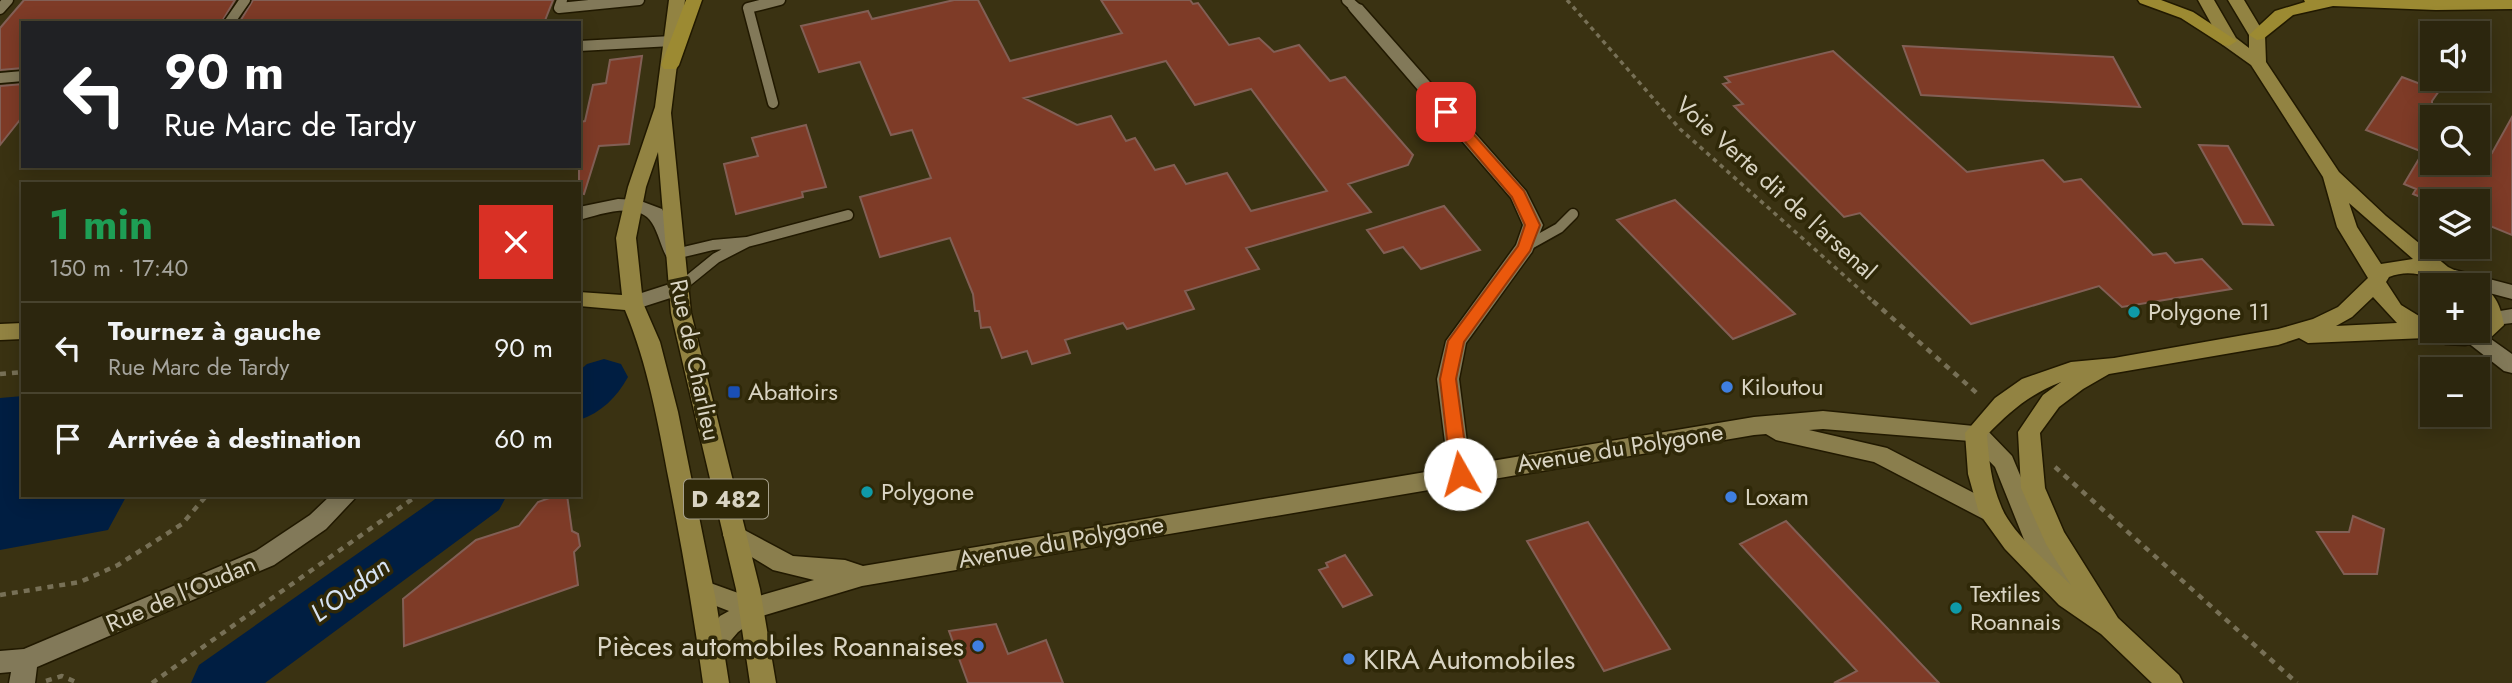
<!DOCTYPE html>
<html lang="fr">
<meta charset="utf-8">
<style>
body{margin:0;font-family:Jost,sans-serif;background:#38321c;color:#f1f3f6;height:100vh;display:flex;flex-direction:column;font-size:26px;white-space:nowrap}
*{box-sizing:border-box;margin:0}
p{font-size:23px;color:#a6a59e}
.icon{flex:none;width:38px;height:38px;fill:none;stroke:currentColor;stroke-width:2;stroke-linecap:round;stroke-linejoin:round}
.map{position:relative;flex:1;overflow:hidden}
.drawer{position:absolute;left:21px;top:182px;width:560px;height:315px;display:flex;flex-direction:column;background:#2c260e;border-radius:0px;box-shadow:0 4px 18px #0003,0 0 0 2px #48432e}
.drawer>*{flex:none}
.guide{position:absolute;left:21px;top:21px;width:560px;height:147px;border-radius:0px;box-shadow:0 4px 18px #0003,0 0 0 2px #48432e;background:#202124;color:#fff;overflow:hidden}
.tools{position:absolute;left:2420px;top:21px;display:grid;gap:14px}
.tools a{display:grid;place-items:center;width:70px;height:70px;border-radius:0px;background:#2c260e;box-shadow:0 4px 18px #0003,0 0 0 2px #48432e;font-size:35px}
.pin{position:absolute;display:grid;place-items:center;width:60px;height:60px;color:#fff;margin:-30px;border-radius:14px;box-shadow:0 4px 10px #0006}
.me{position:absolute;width:77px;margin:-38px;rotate:353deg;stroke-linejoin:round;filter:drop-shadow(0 0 5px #0008)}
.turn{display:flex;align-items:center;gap:24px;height:147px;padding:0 28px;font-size:32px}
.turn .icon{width:91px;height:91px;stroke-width:2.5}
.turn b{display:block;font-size:49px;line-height:60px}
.round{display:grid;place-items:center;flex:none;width:74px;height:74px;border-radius:0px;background:#38321c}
.overview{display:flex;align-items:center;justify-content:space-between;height:119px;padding:0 28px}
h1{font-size:42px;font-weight:700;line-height:52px;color:#1e9e55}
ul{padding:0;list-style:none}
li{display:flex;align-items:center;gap:21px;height:91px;padding:0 28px;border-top:2px solid #48432e}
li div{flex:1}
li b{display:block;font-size:26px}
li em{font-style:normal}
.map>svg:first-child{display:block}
</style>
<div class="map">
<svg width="2512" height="683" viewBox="0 0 2512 683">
<rect width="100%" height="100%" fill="#3a3212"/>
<path fill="#001e42" d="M23 396V495H127L108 530 0 550V398Z"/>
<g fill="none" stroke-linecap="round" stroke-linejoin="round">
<path fill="#001e42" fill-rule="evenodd" d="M604 359 621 364 628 377C617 397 601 413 579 420V371L587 364Z
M441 495H507L499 510 265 683H191L199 665Z"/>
</g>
<path fill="#7e3b27" stroke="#825f55" stroke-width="2" fill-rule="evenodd" d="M24 0H235L221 23H23V68L0 70V28Z
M253 0H553L544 23H239Z
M954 0H978L1010 61 1122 33 1101 0H1190L1193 4 1198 3 1229 45 1259 38 1274 52 1299 45 1330 81 1345 77 1413 155 1408 165 1348 184 1371 212 1246 248 1259 269 1185 291 1194 309 1127 329 1123 323 1065 340 1070 353 1032 364 1027 351 1002 358 990 327 981 328 979 311H975L973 294 950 238 880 257 860 197 931 178 912 130 891 135 860 62 819 72 801 26 868 11 872 19ZM1166 61 1195 105 1251 89 1327 191 1251 211 1227 173 1186 184 1174 165 1155 170 1135 138 1126 141 1111 116 1077 125 1024 98Z
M1903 46 2113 57 2140 107 1921 95Z
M1833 51 1967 172 2043 160 2064 182 2081 179 2153 255 2166 253 2175 263 2202 259 2231 289 2122 307 2099 286 1971 324 1860 213 1844 217 1734 106 1743 104 1723 84 1730 82 1725 77Z
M642 56 629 144 599 146 584 194 579 193V122L585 121 593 85 606 83 610 60Z
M2402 77 2439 91 2432 101V163H2478V147L2492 153 2512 117V235L2478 221V201H2430L2413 194 2416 189 2404 184 2423 152 2366 130Z
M23 84V116L0 145V86Z
M806 125 826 187 802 192 803 197 736 214 724 164 758 156 752 138Z
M2199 145 2228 146 2273 225 2243 224Z
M1675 200 1795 314 1733 339 1617 220Z
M1444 206 1480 250 1421 269 1403 247 1384 253 1367 230Z
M558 495H567L572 531 578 534 580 546 574 552 578 585 404 646 403 599 476 540 519 526 538 502Z
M2353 516 2384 529 2377 574H2344L2317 532H2349Z
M1786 521 1939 683H1834L1857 671 1740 544Z
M1588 522 1670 649 1604 671 1527 541Z
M1345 555 1372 595 1343 607 1319 570 1328 567 1326 563Z
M996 624 1008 654 1046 640 1063 683H968L949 631Z"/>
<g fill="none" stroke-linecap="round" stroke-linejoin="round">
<g stroke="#211900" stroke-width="13">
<path id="lane" d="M562 0 559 8 639 0
M1347 0 1356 8
M0 9 8 0
M229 23 245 0
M579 46 672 41
M0 78 23 76
M773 103 748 8 780 0
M747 242 848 215
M1525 247 1559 228 1573 214
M675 254 713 245 747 242 716 258 679 288"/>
</g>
<g stroke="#211900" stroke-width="3">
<path id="street" d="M1356 3 1362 5 1526 191 1543 225 1532 252 1466 343 1459 379 1471 474 1468 480 1460 483 1452 480 1449 474 1437 379 1446 341 1516 245 1523 225 1511 198 1350 11 1348 8Z
M618 199 638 200 662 209 685 254 682 259H668C661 248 659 234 652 223 638 200 599 215 579 220V207Z
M2455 270 2512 285V299L2478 290V285L2448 282 2445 277 2448 272Z
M679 281 686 283 689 288 686 293 633 310 626 308 623 303 626 298Z
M2512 309V323L2495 325 2488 323 2485 318 2488 313Z
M2467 332H2481L2512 354V373L2504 371 2467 342 2464 337Z
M331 495H358L326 529 274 565 37 667 35 683H9L11 672 0 673V651L24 649 256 551 310 515Z"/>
</g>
<g stroke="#211900" stroke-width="3">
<path id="secondary" d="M1823 411 1984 427 2012 456 2043 530 2084 577 2087 584 2084 591 2075 594 2066 591 2025 542 1995 467 1970 441 1823 429 1809 430 1887 448 1999 506 2003 513 1999 520 1991 523 1874 462 1776 440 1766 434 1754 435 862 586 759 617 738 632 720 653 711 656 702 653 698 645 720 616 729 611 693 597 690 590 693 583 702 580 752 598 814 580 773 570 727 542 723 535 727 528 735 525 793 556 845 560 863 566 1754 417Z"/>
</g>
<g stroke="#211900" stroke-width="3">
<path id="primary" d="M669 0H685L671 113 691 313 760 589 776 683H750L736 589 671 313 658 152 646 187 636 238 643 303 660 342 678 412 716 601 729 683H703C694 615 682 549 669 481 658 423 648 365 625 310L579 306V292L622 295 616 238 628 187 655 107Z
M2198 0H2214L2236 38 2249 48V35L2228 0H2244L2265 35 2266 62 2339 172 2386 216 2448 267 2475 280 2478 285C2469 285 2458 287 2450 284 2429 277 2411 268 2389 277L2386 282 2401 305 2432 324V331H2478V326L2483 322 2478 306V286C2496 291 2501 308 2504 325L2488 340 2465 345 2446 344 2426 338 2308 343 2299 338 2278 345 2109 374 2083 389 2059 407 2040 433 2045 488 2064 532 2118 618 2179 675 2183 683H2152L2101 634 2059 605 2005 549 1979 513 1968 474 1965 433 1995 398 2022 379 2071 362 2114 358 2278 329 2313 319 2338 307 2368 278 2337 227 2323 177 2251 65 2223 45ZM2349 203 2413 259 2381 264 2357 227ZM2373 297 2397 323 2336 326 2352 317ZM2061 382 2043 395 2018 432 2021 488 2046 544 2071 585C2050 564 2011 533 2001 506 1991 483 1989 460 1987 435 2010 411 2030 394 2061 382Z
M23 323V339L0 340V324Z"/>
</g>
<g stroke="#211900" stroke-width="3">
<path id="highway" d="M686 0H702L679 65 676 69H664L661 65Z
M2138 0H2161L2193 12 2237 41 2229 46 2223 45 2181 18 2140 3Z
M2304 0H2512V9L2436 10 2333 6 2293 15 2263 39 2257 40 2249 35 2275 11 2305 2Z"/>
</g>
<path stroke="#777056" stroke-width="3.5" stroke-dasharray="4.5 4.5" stroke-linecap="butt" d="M1567 0 1680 129 1875 303"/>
<path stroke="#777056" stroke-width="4.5" stroke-dasharray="6 6" stroke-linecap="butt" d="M1873 301 1980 396
M0 374 23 372
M2055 467 2297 683
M0 595 80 582 118 565 182 524 207 495
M46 681 62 676 78 683
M152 683 418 495"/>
<use href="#lane" stroke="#827959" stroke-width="10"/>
<use href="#street" fill="#827959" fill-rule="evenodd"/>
<use href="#secondary" fill="#8a7e4d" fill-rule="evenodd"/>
<use href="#primary" fill="#928342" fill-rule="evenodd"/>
<use href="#highway" fill="#9c8a32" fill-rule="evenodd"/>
</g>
<path fill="#ea580c" stroke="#983908" stroke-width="2" d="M1446 107 1451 109 1524 191 1540 225 1530 251 1464 342 1456 379 1469 474 1466 479H1454L1451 474 1440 379 1448 341 1518 246 1525 225 1512 197 1440 112Z"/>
<g fill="#0f9aa8" stroke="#2f2808" stroke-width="2.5">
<circle cx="2134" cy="312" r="7"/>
<circle cx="867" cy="492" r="7"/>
<circle cx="1956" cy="608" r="7"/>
</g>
<g fill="#3f7fe0" stroke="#2f2808" stroke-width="2.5">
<circle cx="1727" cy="387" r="7"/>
<circle cx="1731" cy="497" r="7"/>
<circle cx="978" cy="646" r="7"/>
<circle cx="1349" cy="659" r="7"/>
</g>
<rect fill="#1a4fb4" stroke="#2f2808" stroke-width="2.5" x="727" y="385" width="14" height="14" rx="3.5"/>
<g text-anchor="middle" stroke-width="7" stroke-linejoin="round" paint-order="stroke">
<rect fill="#2f2808" stroke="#a6a08b" stroke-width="2" x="684" y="479.5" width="84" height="39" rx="5"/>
<g font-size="23" font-weight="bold" fill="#d9d4c3">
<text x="726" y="507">D 482</text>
</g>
<g font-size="24" fill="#d9d4c3" stroke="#2f2808">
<text transform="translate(1776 188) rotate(42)" y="8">Voie Verte dit de l'arsenal</text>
<text transform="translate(695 360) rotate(78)" y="8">Rue de Charlieu</text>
<text transform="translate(1620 448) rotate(-9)" y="8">Avenue du Polygone</text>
<text transform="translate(1061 542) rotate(-10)" y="8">Avenue du Polygone</text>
<text transform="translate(181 594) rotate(-23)" y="8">Rue de l'Oudan</text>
</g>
<g font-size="24" fill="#d9d4c3" stroke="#2f2808" text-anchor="start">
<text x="2148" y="320">Polygone 11</text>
<text x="1741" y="395">Kiloutou</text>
<text x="748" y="400">Abattoirs</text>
<text x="881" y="500">Polygone</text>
<text x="1745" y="505">Loxam</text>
<text x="1970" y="602">Textiles<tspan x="1970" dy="28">Roannais</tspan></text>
</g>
<g font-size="26" font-style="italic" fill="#d7e3f3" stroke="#2f2808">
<text transform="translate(350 589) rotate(-36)" y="9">L'Oudan</text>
</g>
<g font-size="28" fill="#d9d4c3" stroke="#2f2808" text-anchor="end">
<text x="964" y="656">Pièces automobiles Roannaises</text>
<text x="1363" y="669" text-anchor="start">KIRA Automobiles</text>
</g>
</g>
</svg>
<div class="tools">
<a><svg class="icon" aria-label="sound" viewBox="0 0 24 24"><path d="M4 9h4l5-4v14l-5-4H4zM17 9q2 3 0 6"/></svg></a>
<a><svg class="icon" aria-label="search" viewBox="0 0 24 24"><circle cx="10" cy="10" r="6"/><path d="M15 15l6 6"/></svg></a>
<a><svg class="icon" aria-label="layers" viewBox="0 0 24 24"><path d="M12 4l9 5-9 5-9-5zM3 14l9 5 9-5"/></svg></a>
<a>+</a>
<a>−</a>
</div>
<div class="pin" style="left:1446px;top:112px;background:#d93025"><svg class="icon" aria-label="arrive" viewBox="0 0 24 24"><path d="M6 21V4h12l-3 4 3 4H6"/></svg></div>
<svg class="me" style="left:1460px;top:474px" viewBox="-20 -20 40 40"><circle r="19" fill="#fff"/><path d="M0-13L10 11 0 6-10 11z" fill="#ea580c"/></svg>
<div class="guide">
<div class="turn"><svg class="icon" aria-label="left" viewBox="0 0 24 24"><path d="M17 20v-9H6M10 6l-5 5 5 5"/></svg><div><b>90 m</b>Rue Marc de Tardy</div></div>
</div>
<section class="drawer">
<div class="overview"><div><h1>1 min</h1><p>150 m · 17:40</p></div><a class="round" style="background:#d93025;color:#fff"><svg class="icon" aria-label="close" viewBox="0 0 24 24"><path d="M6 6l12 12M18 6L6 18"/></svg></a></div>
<ul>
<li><svg class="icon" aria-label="left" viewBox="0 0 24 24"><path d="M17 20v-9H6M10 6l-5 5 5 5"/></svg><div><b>Tournez à gauche</b><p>Rue Marc de Tardy</p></div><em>90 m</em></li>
<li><svg class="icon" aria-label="arrive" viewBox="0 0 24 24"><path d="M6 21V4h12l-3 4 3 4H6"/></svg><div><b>Arrivée à destination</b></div><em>60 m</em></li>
</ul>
</section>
</div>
